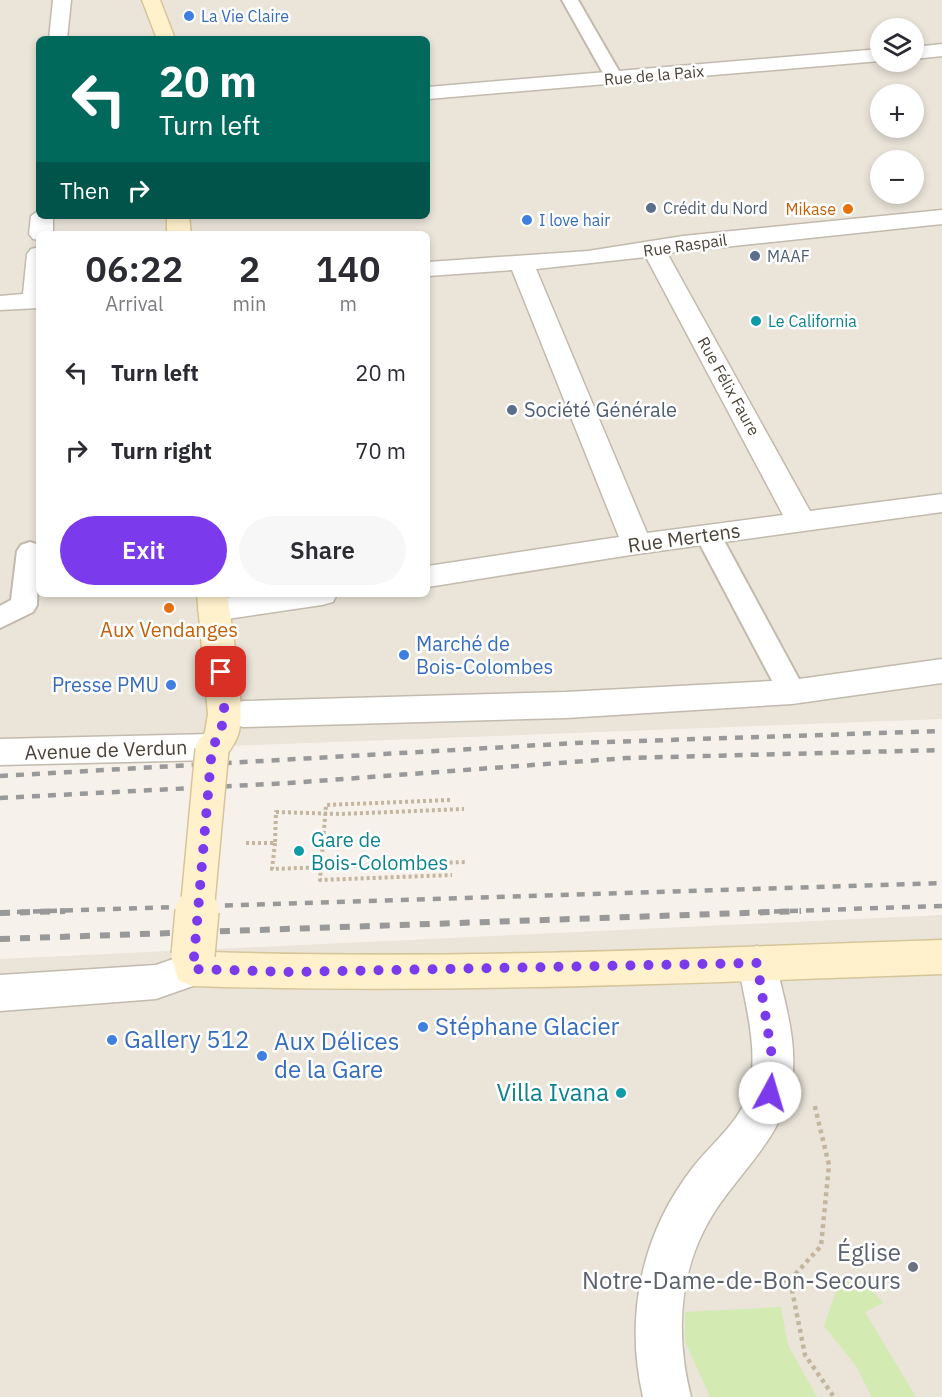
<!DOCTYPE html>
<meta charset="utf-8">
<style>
body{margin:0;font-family:"IBM Plex Sans",sans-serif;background:#f7f7f7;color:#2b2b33;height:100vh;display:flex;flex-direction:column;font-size:22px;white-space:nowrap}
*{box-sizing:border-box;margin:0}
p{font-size:20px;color:#7c7c81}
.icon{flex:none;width:33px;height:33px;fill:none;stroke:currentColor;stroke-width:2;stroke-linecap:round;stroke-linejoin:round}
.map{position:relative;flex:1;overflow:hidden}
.side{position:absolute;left:36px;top:231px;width:394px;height:366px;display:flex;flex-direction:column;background:#fff;border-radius:9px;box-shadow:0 3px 9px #0003}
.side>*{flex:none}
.banner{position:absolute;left:36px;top:36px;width:394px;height:183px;border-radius:9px;box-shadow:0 3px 9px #0003;background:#00695c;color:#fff;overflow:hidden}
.buttons{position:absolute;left:870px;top:18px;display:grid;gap:12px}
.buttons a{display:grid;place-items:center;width:54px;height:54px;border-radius:50%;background:#fff;box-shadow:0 3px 9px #0003;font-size:30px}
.pin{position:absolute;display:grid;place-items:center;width:51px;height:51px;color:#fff;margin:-26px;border-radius:12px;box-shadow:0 3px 9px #0006}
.me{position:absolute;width:66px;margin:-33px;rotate:6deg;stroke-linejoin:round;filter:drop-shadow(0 0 4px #0008)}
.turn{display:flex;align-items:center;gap:21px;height:126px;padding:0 24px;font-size:27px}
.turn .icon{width:78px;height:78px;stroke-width:2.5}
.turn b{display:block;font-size:42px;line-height:51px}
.then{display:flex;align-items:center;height:57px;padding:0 24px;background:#0003;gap:12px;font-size:22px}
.eta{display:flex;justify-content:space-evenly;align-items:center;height:102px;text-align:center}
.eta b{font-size:36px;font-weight:600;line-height:42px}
.button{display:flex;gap:12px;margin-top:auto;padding:12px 24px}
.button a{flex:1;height:69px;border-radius:36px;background:#7c3aed;color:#fff;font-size:24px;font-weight:600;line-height:69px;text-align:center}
.button a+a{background:#f7f7f7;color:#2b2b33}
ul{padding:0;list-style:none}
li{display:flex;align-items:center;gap:18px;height:78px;padding:0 24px}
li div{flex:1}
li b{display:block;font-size:22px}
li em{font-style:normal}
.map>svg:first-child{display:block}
</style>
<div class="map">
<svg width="942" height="1397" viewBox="0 0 942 1397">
<rect width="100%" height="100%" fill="#f6f2eb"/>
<path fill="#eae4d9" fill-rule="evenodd" d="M0 0H942V719L230 746 0 760ZM880 28H914V62H880ZM39 39H428V216H39ZM880 94H914V128H880ZM880 160H914V194H880ZM39 234H428V594H39Z
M942 915V1397H0V959Z"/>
<path fill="#d3eab3" d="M854 1277 869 1287 883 1303 865 1312 916 1397H872L856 1366 824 1326 840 1280Z
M781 1307 788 1345 817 1397H710L685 1341V1312Z"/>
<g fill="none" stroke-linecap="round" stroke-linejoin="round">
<g stroke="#c2baad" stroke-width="4">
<path id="lane" d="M562 0H578L623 78 620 82H608Z
M708 526 717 529 721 535 806 692 802 700 792 703 782 700 778 692 695 535 699 529Z
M30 542 39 545 37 605 33 612 0 628V606L11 600 17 551 21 545Z"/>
</g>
<g stroke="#c2baad" stroke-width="3">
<path id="street" d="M53 0H71L67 39H49Z
M942 44V56L914 59V47Z
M880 49V61L428 99V87Z
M39 210V216H53V234H39V240L33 239 29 234 31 216Z
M942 210V224L667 253 810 511 942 494V512L637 554 428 587V566L619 537 512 270 428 276V262L588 251 683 236ZM646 257 783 515 647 533 536 269Z
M39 247V308L0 310V296L23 294 27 254 31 249Z
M248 594H337L333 602 322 605 214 621 203 618 198 610 203 602Z
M942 659V683L792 704 566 718 243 727 231 723 226 714 231 705 243 701 566 692 792 680Z
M212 734 224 738 229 747 224 756 212 760 0 765V739Z
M757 946 771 951 776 963C785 1005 801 1051 789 1094 779 1134 751 1162 727 1194 680 1254 673 1325 691 1397H643C624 1315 642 1232 694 1166 712 1143 740 1122 748 1093 760 1051 745 1005 738 963L743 951Z
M193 952 207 957 212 969 207 981 156 999 0 1011V975L156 965Z"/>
</g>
<g stroke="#d7c59a" stroke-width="3">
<path id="secondary" d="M142 0H160L175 39H157Z
M167 216H189L191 234H167Z
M197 594H227C231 624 247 711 238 735 235 743 229 752 224 759L212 763 200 759 195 750 205 732 208 714Z
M193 938 207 943 211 952C454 960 699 948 942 940V974C693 983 442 994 193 986L179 981C173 967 173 958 179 943Z"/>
</g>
<path stroke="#c4b69e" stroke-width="4" stroke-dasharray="3 3" stroke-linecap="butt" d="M450 800 326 805 320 880 452 875
M246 843H275L276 812 341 814 464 809
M275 843 272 869 466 862"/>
<path stroke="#c4b69e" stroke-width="4.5" stroke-dasharray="4 4" stroke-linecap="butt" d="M790 1280 821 1246 829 1165 814 1103
M712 1283 790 1280 805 1355 834 1397"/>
<use href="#lane" fill="#fff" fill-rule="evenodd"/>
<use href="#street" fill="#fff" fill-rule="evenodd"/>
<use href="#secondary" fill="#fff1cc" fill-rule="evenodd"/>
<path stroke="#999" stroke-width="4.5" stroke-dasharray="8 8" stroke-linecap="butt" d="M0 776 576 743 942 731
M0 798 289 783 627 758 942 750
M17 912 942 883
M758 912 942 906"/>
<path stroke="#999" stroke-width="6" stroke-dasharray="10 10" stroke-linecap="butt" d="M0 913 65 911
M0 939 801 911"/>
<g stroke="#d7c59a" stroke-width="36" stroke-linecap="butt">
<path id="secondary-bridge-far1" d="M197 912 212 750"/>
</g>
<g stroke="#d7c59a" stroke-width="46" stroke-linecap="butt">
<path id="secondary-bridge" d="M193 955 197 911"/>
</g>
<use href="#secondary-bridge-far1" stroke="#fff1cc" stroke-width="33"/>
<use href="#secondary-bridge" stroke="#fff1cc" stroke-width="43"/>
</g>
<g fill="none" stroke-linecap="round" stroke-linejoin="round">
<path stroke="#7c3aed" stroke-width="10" stroke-dasharray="0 18" d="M221 672C224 699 229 723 212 747L193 969 290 972 757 963 774 1069 770 1093"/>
</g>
<g fill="#3f7fe0" stroke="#fff" stroke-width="2">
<circle cx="189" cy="16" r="6"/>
<circle cx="527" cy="220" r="6"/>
<circle cx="404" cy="655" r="6"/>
<circle cx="171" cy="685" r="6"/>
<circle cx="423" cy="1027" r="6"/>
<circle cx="112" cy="1040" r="6"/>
<circle cx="262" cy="1056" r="6"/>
</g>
<g fill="#5c6f8a" stroke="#fff" stroke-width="2">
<circle cx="651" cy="208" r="6"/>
<circle cx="755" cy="256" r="6"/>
<circle cx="512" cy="410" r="6"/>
</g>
<g fill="#e8710a" stroke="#fff" stroke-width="2">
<circle cx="848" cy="209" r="6"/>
<circle cx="169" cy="608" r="6"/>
</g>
<g fill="#0f9aa8" stroke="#fff" stroke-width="2">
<circle cx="756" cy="321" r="6"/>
<circle cx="299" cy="851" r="6"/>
<circle cx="621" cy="1093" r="6"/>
</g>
<circle fill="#6b7280" stroke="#fff" stroke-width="2" cx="913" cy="1267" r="6"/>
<g text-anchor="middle" stroke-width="5" stroke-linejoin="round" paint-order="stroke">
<g font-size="16" fill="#366cbe" stroke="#fff" text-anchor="start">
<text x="201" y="22">La Vie Claire</text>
<text x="539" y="226">I love hair</text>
</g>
<g font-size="16" fill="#4b4338" stroke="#fff">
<text transform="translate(654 75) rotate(-5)" y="6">Rue de la Paix</text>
<text transform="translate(685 245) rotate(-8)" y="6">Rue Raspail</text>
<text transform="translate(729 386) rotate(61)" y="6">Rue Félix Faure</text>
</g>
<g font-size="16" fill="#4e5e75" stroke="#fff" text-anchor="start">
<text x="663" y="214">Crédit du Nord</text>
<text x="767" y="262">MAAF</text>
</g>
<g font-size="16" fill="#c56008" stroke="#fff" text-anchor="end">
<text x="836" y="215">Mikase</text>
</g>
<g font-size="16" fill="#0d838f" stroke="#fff" text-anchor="start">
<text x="768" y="327">Le California</text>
</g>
<g font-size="20" fill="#4e5e75" stroke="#fff" text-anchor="start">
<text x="524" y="417">Société Générale</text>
</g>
<g font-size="20" fill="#4b4338" stroke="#fff">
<text transform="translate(684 538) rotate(-8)" y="7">Rue Mertens</text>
<text transform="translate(106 750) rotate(-2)" y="7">Avenue de Verdun</text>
</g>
<g font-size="20" fill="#c56008" stroke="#fff">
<text x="169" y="637">Aux Vendanges</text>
</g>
<g font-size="20" fill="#366cbe" stroke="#fff" text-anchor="start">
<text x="416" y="651">Marché de<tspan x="416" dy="23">Bois-Colombes</tspan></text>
<text x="159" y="692" text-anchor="end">Presse PMU</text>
</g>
<g font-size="20" fill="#0d838f" stroke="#fff" text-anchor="start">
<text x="311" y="847">Gare de<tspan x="311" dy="23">Bois-Colombes</tspan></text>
</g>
<g font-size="24" fill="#366cbe" stroke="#fff" text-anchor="start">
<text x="435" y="1035">Stéphane Glacier</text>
<text x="124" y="1048">Gallery 512</text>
<text x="274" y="1050">Aux Délices<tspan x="274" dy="28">de la Gare</tspan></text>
</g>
<g font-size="24" fill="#0d838f" stroke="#fff" text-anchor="end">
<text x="609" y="1101">Villa Ivana</text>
</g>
<g font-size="24" fill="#5b616d" stroke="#fff" text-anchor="end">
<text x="901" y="1261">Église<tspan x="901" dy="28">Notre-Dame-de-Bon-Secours</tspan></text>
</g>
</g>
</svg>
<div class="buttons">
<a><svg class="icon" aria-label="layers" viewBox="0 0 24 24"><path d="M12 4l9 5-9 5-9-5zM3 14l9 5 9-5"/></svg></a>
<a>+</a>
<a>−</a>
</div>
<div class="pin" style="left:221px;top:672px;background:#d93025"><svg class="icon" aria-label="arrive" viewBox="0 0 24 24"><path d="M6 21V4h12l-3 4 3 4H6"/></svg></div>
<svg class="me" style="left:770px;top:1093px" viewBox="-20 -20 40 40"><circle r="19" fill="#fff"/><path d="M0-13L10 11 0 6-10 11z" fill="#7c3aed"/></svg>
<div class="banner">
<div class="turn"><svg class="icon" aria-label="left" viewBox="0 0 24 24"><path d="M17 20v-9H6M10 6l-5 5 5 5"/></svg><div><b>20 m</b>Turn left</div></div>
<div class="then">Then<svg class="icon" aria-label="right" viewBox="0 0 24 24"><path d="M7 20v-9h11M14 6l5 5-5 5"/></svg></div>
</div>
<section class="side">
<div class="eta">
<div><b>06:22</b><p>Arrival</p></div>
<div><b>2</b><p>min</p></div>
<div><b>140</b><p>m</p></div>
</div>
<ul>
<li><svg class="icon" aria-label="left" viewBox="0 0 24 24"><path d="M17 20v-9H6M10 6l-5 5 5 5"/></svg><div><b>Turn left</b></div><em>20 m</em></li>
<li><svg class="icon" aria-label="right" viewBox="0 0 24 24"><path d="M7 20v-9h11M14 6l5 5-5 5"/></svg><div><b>Turn right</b></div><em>70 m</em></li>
</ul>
<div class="button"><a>Exit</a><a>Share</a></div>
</section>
</div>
